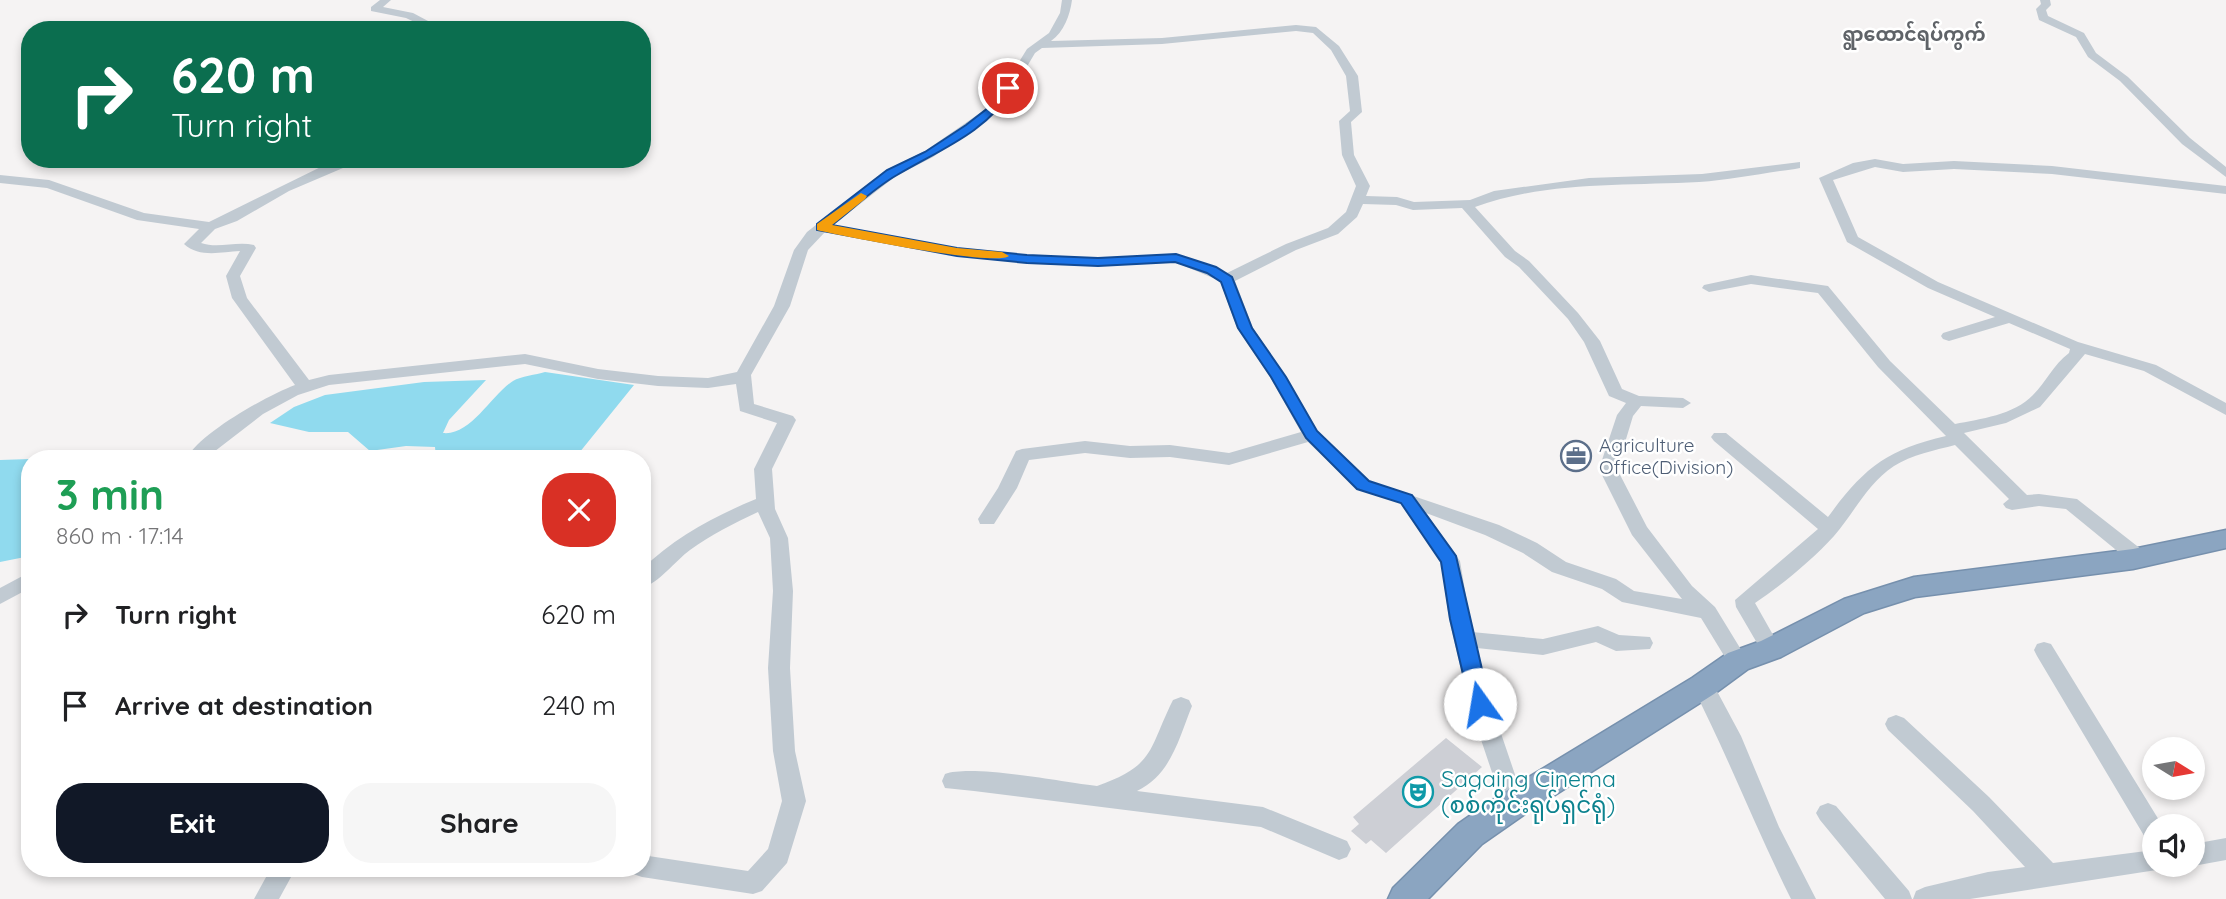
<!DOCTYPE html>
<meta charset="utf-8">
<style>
body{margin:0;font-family:Quicksand,"Noto Sans Myanmar",sans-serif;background:#f6f6f6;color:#202124;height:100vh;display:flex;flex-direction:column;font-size:26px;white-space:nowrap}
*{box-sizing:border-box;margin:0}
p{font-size:23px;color:#757577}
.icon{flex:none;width:38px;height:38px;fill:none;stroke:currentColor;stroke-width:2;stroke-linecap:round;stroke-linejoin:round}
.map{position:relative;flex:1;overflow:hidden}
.side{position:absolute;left:21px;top:450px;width:630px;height:427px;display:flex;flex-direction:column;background:#fff;border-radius:28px;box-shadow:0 4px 10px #0003}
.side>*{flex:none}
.guide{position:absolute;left:21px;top:21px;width:630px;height:147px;border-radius:28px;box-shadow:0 4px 10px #0003;background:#0b6e4f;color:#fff;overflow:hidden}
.needle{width:46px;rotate:101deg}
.buttons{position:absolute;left:2142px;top:737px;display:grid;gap:14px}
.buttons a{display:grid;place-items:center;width:63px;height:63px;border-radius:50%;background:#fff;box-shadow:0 4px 10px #0003;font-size:35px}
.pin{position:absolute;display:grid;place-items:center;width:60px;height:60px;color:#fff;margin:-30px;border:4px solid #fff;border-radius:50%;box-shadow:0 2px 7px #0007}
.me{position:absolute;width:77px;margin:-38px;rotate:347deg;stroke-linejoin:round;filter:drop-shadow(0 0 5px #0008)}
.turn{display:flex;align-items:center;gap:24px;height:147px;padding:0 35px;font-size:32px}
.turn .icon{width:91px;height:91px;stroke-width:2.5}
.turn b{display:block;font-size:49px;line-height:60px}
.round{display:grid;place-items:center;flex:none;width:74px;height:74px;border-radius:28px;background:#f6f6f6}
.head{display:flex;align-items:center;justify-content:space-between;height:119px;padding:0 35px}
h1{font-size:42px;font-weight:700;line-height:52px;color:#1e9e55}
.button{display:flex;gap:14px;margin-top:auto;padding:14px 35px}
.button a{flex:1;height:80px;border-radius:28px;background:#111827;color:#fff;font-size:28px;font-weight:700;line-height:80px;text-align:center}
.button a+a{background:#f6f6f6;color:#202124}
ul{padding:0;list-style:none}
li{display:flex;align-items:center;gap:21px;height:91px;padding:0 35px}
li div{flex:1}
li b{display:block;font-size:26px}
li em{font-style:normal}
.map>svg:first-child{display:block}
</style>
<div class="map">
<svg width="2226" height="899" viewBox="0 0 2226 899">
<rect width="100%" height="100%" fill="#f5f3f3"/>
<path fill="#90daee" d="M545 372 634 385 575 458H436L435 447 406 446 370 451 348 432H309L270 423 294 407 325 395 424 382 486 380 449 420 443 433C471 436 491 395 513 381 521 376 536 375 545 372Z
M30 459V556L0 562V460Z"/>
<path fill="#cdcfd5" d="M1446 738 1482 767 1386 853 1371 840 1366 844 1351 831 1359 824 1353 817Z"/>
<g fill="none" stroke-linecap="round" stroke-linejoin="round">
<g stroke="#7690ad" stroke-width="3">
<path id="highway" d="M2226 530V548L2133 569 1915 597 1864 613 1781 657 1748 669 1714 694 1525 814 1482 844 1428 899H1388L1393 888 1458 824 1501 794 1692 678 1728 653 1761 641 1844 599 1914 577 2133 549Z"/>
</g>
<path fill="#c1cad2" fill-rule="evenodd" d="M380 0H391L383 7 413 13 445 30H431L406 18 371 11V7Z
M1062 0H1072C1070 15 1064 32 1051 41L1162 38 1296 25 1316 27 1339 46 1358 76 1362 112 1351 122 1354 155 1370 186 1366 196 1397 197 1414 202 1470 200 1494 191 1589 178 1702 174 1800 162V168L1795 169C1763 173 1731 180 1699 182 1625 186 1546 181 1475 207L1515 251 1529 261 1578 313 1600 341 1622 389 1639 396 1683 398 1691 403 1683 408 1641 406 1633 416 1617 469 1647 527 1692 586 1715 607 1748 661 1745 667 1738 669 1731 667 1701 618 1622 602 1602 589 1552 572 1523 553 1485 535 1426 513 1460 561 1472 632 1543 639 1598 626 1619 635 1650 637 1653 643 1650 649 1616 651 1596 642 1543 655 1477 648 1491 704 1525 804 1521 811 1513 814 1505 811 1469 704 1449 619 1441 562 1400 503 1357 489 1308 442 1229 465 1170 457 1130 458 1085 453 1029 460 1017 488 994 524H980L978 519 998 488 1016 451 1022 449 1085 441 1130 446 1170 445 1229 453 1301 432 1270 377 1237 328 1220 281 1175 262 1098 266 1027 263 957 256 825 232 808 250 790 306 751 375 754 404 793 416 796 420 772 469 775 509 788 538 793 591 790 668 795 751 806 801 787 863 762 891 753 894 642 877 633 874 631 868H642V855L748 871 768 849 782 801 773 751 768 668 773 591 770 538 758 512C734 523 711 535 690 550 675 561 659 583 642 588V569C675 537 715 516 756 499L754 469 777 423 740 411 736 384 708 388 658 386 598 379 525 364 329 385 298 395 263 414 206 458H187C200 433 268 395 295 385L232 298 226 276 240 251C221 252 199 258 184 244L199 229 137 220 47 188 0 183V175L49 180 144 213 209 222 337 159H351L343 168 289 191 237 221 215 229 201 243C218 249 236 241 254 245L256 248 240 276 247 298 309 380 329 375 525 354 598 369 658 376 708 378 737 372 774 306 794 250 807 232 886 170 925 151 993 104 1027 49 1049 33 1060 13ZM1296 31 1313 33 1331 50 1346 76 1350 111 1339 121 1342 155 1356 186 1346 212 1328 228 1286 244 1227 273 1176 254 1098 258 1027 255 957 248 833 225 896 176 933 157 1002 109 1035 53 1042 48 1162 44ZM1363 204 1396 205 1413 210 1462 208 1505 257 1519 267 1568 319 1584 342 1609 396 1626 403 1617 415 1599 469 1632 535 1682 599 1634 591 1616 579 1566 562 1537 543 1499 525 1369 481 1318 432 1286 377 1253 328 1235 281 1296 250 1338 234 1357 217Z
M2040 0H2050L2051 5 2046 10 2048 16 2084 33 2096 53 2128 77 2190 138 2226 167V177L2182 144 2120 81 2088 57 2076 37 2039 20 2036 9 2041 4Z
M1875 159 1903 164 1954 161 2052 166 2226 186V194L2052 174 1954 169 1903 172 1875 167 1833 180 1858 237 1938 282 2078 342 2156 365 2226 403V415L2144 371 2085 354 2040 407 2006 423 1964 433 2027 495 2039 494 2077 499 2146 553 2149 558 2146 563H2132L2066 509 2039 506 2012 510 2006 508 2003 504 2009 499 1955 445C1936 450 1911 455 1894 466 1867 484 1854 513 1834 536 1811 561 1783 584 1755 603L1781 649 1778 655 1771 657 1764 655 1736 607 1735 600 1818 529 1714 441 1711 437 1714 433H1726L1828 517C1864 468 1886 450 1946 436L1878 367 1818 293 1751 284 1709 292 1702 288 1704 285 1751 275 1828 286 1890 361 1955 424C1980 419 2014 415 2033 395 2046 382 2053 365 2069 353L2070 349 2009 323 1949 341 1943 339 1941 336 1943 333 1995 317 1928 288 1847 242 1819 178 1853 163Z
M30 572V588L0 604V588Z
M2044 642 2051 644 2162 825 2154 826V842L2146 839 2037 656 2034 650 2037 644Z
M1703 677 1711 680 1741 736 1779 827 1816 899H1791C1756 829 1728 756 1692 686L1695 680Z
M1181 697 1189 700 1192 706C1179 738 1171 775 1137 791L1263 807 1347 841 1351 849 1347 857 1339 860 1261 827 974 791 945 788 942 781 945 774C972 764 1063 782 1097 786 1156 765 1148 750 1173 700Z
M1896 715 1904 718 1989 797 2053 863 2154 850V864H2164L2163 869 1970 899H1913L1916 891 1925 887 1988 872 2025 867 1973 811 1888 730 1885 724 1888 718Z
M1828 803 1836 806 1909 891 1912 899H1885L1820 820 1816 813 1820 806Z
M2226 838V860L2193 866 2189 864H2193V844Z
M271 868H296L279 899H254Z"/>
<use href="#highway" fill="#8ba5c1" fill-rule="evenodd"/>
</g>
<path fill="#1a73e8" stroke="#114b97" stroke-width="2" d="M1004 85 1013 88C988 132 939 150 897 175 874 188 853 209 832 225L957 248 1027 255 1098 258 1176 254 1216 267 1232 277 1252 328 1286 377 1317 431 1369 481 1412 495 1456 556 1490 704 1487 710 1480 712 1473 710 1470 704 1450 619 1441 562 1401 503 1357 489 1306 438 1271 377 1238 328 1221 282 1207 273 1175 262 1098 266 1027 263 957 256 817 230V224L887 170 925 152 966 125 993 104Z"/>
<path fill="#f59e0b" d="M861 193 867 196 865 199 832 225 957 248 1002 252 1009 256C996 267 842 236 817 230V224Z"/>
<defs>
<g id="office-ring" transform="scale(1.575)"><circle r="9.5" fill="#fff" stroke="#5c6f8a" stroke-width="1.5"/><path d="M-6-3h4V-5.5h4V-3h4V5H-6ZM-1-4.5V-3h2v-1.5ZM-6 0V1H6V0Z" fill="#5c6f8a"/></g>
<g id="theatre-ring" transform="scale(1.575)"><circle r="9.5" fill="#fff" stroke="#0f9aa8" stroke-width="1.5"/><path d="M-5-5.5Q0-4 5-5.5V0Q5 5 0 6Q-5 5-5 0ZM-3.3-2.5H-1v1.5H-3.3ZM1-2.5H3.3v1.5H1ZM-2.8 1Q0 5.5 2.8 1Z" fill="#0f9aa8"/></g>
</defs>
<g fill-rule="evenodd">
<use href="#office-ring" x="1576" y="456"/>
<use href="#theatre-ring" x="1418" y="792"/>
</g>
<g text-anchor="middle" stroke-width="5" stroke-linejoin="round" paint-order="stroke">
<g font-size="19" font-weight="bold" fill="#5f6368" stroke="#fff">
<text x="1914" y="41">ရွာထောင်ရပ်ကွက်</text>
</g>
<g font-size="19" fill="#4e5e75" stroke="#fff" text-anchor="start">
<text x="1599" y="452">Agriculture<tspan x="1599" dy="22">Office(Division)</tspan></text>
</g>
<g font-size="23" fill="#0d838f" stroke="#fff" text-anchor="start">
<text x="1441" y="787">Sagaing Cinema<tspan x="1441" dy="26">(စစ်ကိုင်းရုပ်ရှင်ရုံ)</tspan></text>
</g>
</g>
</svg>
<div class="buttons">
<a><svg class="needle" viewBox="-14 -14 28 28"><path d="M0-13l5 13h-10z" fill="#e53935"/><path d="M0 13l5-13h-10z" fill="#757577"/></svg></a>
<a><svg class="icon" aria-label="sound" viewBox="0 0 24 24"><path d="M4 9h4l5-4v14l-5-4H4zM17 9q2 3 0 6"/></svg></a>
</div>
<div class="pin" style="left:1008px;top:88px;background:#d93025"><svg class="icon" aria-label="arrive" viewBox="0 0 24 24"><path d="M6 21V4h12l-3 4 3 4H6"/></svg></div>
<svg class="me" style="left:1480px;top:704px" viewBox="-20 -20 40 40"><circle r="19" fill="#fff"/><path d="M0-13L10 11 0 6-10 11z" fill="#1a73e8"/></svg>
<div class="guide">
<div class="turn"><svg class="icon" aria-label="right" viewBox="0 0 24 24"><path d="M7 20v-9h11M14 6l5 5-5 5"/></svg><div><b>620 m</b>Turn right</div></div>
</div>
<section class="side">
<div class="head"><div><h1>3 min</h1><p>860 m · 17:14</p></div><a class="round" style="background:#d93025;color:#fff"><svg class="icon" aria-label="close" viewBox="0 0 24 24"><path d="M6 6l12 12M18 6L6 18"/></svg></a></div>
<ul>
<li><svg class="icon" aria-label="right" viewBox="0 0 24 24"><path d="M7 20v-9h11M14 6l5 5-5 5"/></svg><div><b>Turn right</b></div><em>620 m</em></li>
<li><svg class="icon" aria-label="arrive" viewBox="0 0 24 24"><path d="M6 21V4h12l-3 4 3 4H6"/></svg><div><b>Arrive at destination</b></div><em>240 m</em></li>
</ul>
<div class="button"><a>Exit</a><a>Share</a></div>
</section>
</div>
